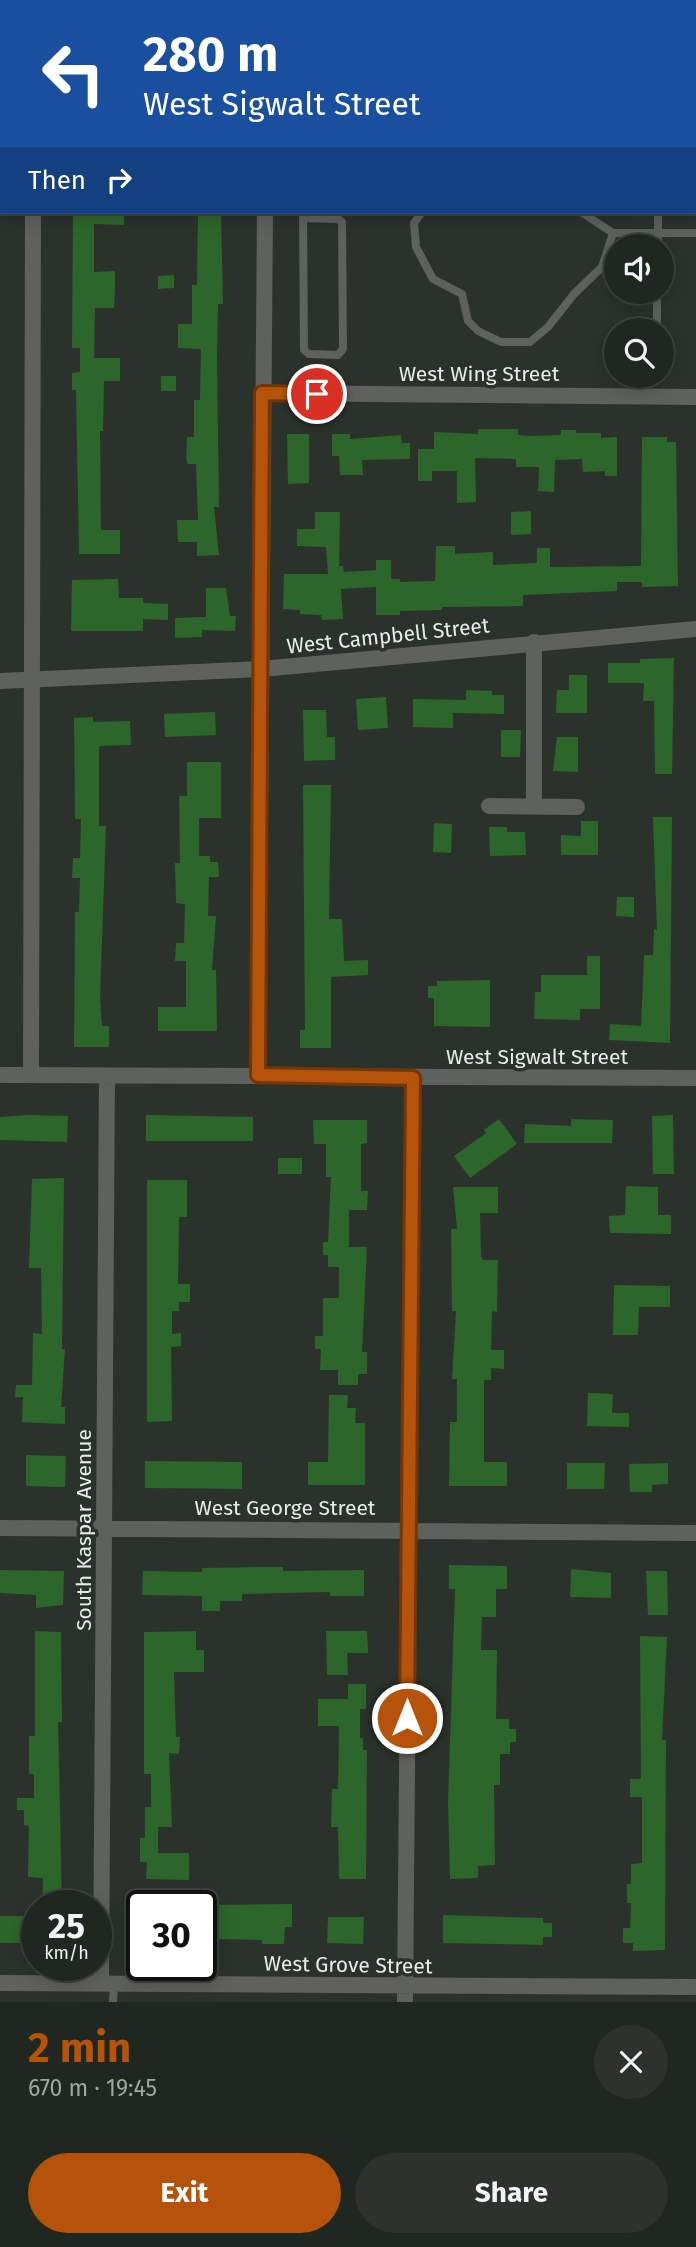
<!DOCTYPE html>
<meta charset="utf-8">
<style>
body{margin:0;font-family:"Fira Sans",sans-serif;background:#2d322d;color:#f1f3f6;height:100vh;display:flex;flex-direction:column;font-size:26px;white-space:nowrap}
*{box-sizing:border-box;margin:0}
p{font-size:23px;color:#a2a5a5}
.icon{flex:none;width:38px;height:38px;fill:none;stroke:currentColor;stroke-width:2;stroke-linecap:round;stroke-linejoin:round}
.map{position:relative;height:2002px;overflow:hidden}
.side{display:flex;flex-direction:column;background:#202620;flex:1}
.side>*{flex:none}
.guide{position:absolute;left:0px;top:0px;width:696px;height:214px;box-shadow:0 4px 18px #0003,0 0 0 2px #3d433e;background:#1a4fa0;color:#fff;overflow:hidden}
.fabs{position:absolute;left:604px;top:234px;display:grid;gap:14px}
.fabs a{display:grid;place-items:center;width:70px;height:70px;border-radius:50%;background:#202620;box-shadow:0 4px 18px #0003,0 0 0 2px #3d433e;font-size:35px}
.speed{position:absolute;left:21px;top:1890px;display:flex;gap:14px;font-size:35px;font-weight:700;text-align:center}
.speed>*{display:grid;place-content:center;width:91px;height:91px;border-radius:50%;background:#202620;box-shadow:0 4px 18px #0003,0 0 0 2px #3d433e;line-height:1}
.speed small{font-size:18px;font-weight:400}
.speed .limit{border:4px solid #111;border-radius:10px;background:#fff;color:#111}
.pin{position:absolute;display:grid;place-items:center;width:60px;height:60px;color:#fff;margin:-30px;border:4px solid #fff;border-radius:50%;box-shadow:0 2px 7px #0007}
.me{position:absolute;width:77px;margin:-38px;rotate:0deg;stroke-linejoin:round;filter:drop-shadow(0 0 5px #0008)}
.turn{display:flex;align-items:center;gap:24px;height:147px;padding:0 28px;font-size:32px}
.turn .icon{width:91px;height:91px;stroke-width:2.5}
.turn b{display:block;font-size:49px;line-height:60px}
.then{display:flex;align-items:center;height:66px;padding:0 28px;background:#0003;gap:14px;font-size:26px}
.round{display:grid;place-items:center;flex:none;width:74px;height:74px;border-radius:37px;background:#2d322d}
.overview{display:flex;align-items:center;justify-content:space-between;height:119px;padding:0 28px}
h1{font-size:42px;font-weight:700;line-height:52px;color:#b45309}
.action{display:flex;gap:14px;margin-top:auto;padding:14px 28px}
.action a{flex:1;height:80px;border-radius:42px;background:#b45309;color:#fff;font-size:28px;font-weight:700;line-height:80px;text-align:center}
.action a+a{background:#2d322d;color:#f1f3f6}
.map>svg:first-child{display:block}
</style>
<div class="map">
<svg width="696" height="2002" viewBox="0 0 696 2002">
<rect width="100%" height="100%" fill="#2b322b"/>
<path fill="#2d662b" d="M73 212H124V225L94 224V272L115 271V290L114 308H95L94 358H120V381H104L103 431H100L101 530H120V554H79L76 390H72V373L80 372V348H72Z
M198 212H221L223 304H218L217 358 219 507H214L219 555 197 556V542H178L177 520H198L196 464H188L186 458 187 437H194V400H200L201 349 178 348V324H192V285H197Z
M174 275V288L158 289V276Z
M161 376H176V391H161Z
M478 429H518V435L533 436 561 435V430H576V433H601V438L617 437V476H605V471L583 472 582 459 555 460 554 492 538 491 539 467H516V459L475 458 476 502 457 503V471H432V481H418V449H434V432L478 434Z
M287 434H309V483L288 484Z
M332 434H350V439L401 435 402 443H410V459L362 460 363 475H340L339 456H332Z
M642 437H667V442H676L678 586 642 587V582H617V591L523 595V606L442 607V610L400 611V615H376V587L341 589 343 619 322 620 321 615 300 614V610L283 609 284 574H328L326 547 297 546V529H315V512H340L339 566H343L344 572 376 570V560H391V579H400V582L435 581 436 546H455V554L493 552V565L537 563V548H550V567L641 566Z
M531 511V534L511 535V512Z
M118 579 119 598H143V603L168 604V620L143 619V631H71L72 580Z
M206 588H226L230 616H236L235 631 202 630V637L175 638V618L206 617Z
M674 658 672 774H655L654 701H643L644 683H608V663H640V659Z
M569 675H587V713H556L557 690H569Z
M466 690 492 691V695H504V714L453 713V728L413 727V699L466 700Z
M386 697 388 728 358 730 356 699Z
M303 710H326L327 737H335V760L304 761Z
M215 712 216 735 165 737 164 714Z
M93 717V722L130 721 131 745 99 746V826H106L100 999 102 1026H109V1047H74L75 912H79L80 878H72L73 858H80L81 819H75L74 718Z
M501 730H521L520 757H501Z
M557 737H578V772L553 771Z
M187 762H221V818H199V856H210V862H218L219 877H209L208 916H216L212 970H216L217 1031H158V1007H186V961H175L176 943H184L185 904 176 903 175 863H180L179 796H187Z
M303 785H331L329 919H342L344 961 368 960V975L331 977V1048H300V1030H305Z
M653 817H672L670 1043 609 1040 610 1024 641 1026 644 955H653L654 929 657 930Z
M581 821H598V855H561V835L581 836Z
M434 823 452 824 451 853 433 852Z
M489 827H507V832H525L526 855 490 856Z
M617 897H634V917L616 916Z
M587 956H600V1009H580V1020L534 1019 535 992H541V975H587Z
M490 980V1027L434 1026V998H428V986H437V981Z
M27 1115 68 1116 67 1142 0 1140V1117Z
M146 1115 253 1117V1141H146Z
M673 1115 674 1174H653L652 1116Z
M499 1119 517 1144 470 1178 454 1156 486 1133 484 1130Z
M571 1119 613 1120 612 1143H524L525 1124 571 1126Z
M313 1120H367V1143L361 1144V1191H368L367 1210H349V1247H367L362 1352H367V1374H358V1385H338V1370H320L321 1349H315V1336H323V1298H339V1267H328V1255H323V1242H328L331 1177H326V1144H314Z
M278 1158H302V1174H278Z
M64 1178 62 1349H65L61 1407H65V1424L22 1422 23 1397H15L16 1385H32L33 1333 42 1334 41 1268H29L32 1179Z
M147 1180H187V1217H179L178 1284H190V1302H179V1311H172V1334L181 1333V1346L171 1347 172 1421 147 1422Z
M626 1186 658 1187V1215H671V1234L610 1233 609 1216 625 1215Z
M453 1187H498V1213H480L481 1256 483 1260H498L497 1312 492 1311 491 1350H504V1369L491 1368V1380H484V1462H507V1486H449L450 1422H457V1379H452L456 1311H452L451 1229H457Z
M614 1285 670 1286V1307H639L638 1335H613Z
M588 1393 613 1394 612 1413H629V1427L587 1426Z
M329 1395H348L347 1408H356L355 1423H365V1485H308V1462H328Z
M26 1455 66 1456 65 1487 26 1486Z
M145 1461 242 1462V1489L145 1488Z
M567 1463H605L604 1489H567Z
M668 1463V1484L652 1485V1492H630L629 1464Z
M449 1565 507 1566V1589H496V1617H482L481 1650H497L496 1719H509V1729H516V1742H510V1754H500V1785H494L495 1865 478 1866V1878L450 1879 448 1802 455 1589H449Z
M260 1567H283V1571L364 1570V1596H330V1592L242 1594V1601H220V1611H202V1596L142 1595 143 1571 202 1572V1568Z
M571 1569 611 1573V1598L570 1597Z
M0 1570 64 1571 63 1605 36 1608V1595L0 1593Z
M646 1571H667L668 1615H648Z
M35 1631 61 1632 62 1722H58L62 1906H42L43 1878 28 1877 29 1826 24 1825V1810H17V1798H34V1774H29V1736H35Z
M196 1631V1650H204V1672H174L176 1737H180L179 1754 169 1753 172 1827H158V1853H189V1880L146 1879 147 1862H140V1838H145V1807H151V1774H144V1632Z
M326 1631H367L368 1653H347L348 1675H327Z
M640 1636 667 1637 662 1740H666L665 1950 633 1951V1943H623V1928H630L631 1903H627V1884H631V1864L642 1863V1797H630V1779H641Z
M348 1684H366V1709H360V1738H363V1750H367L366 1879H339L338 1827H331L332 1789H338L339 1726H318V1699H348Z
M292 1904V1927H285L284 1944H262V1940L216 1939V1943H201V1905Z
M443 1915 543 1918V1923H552V1937H543V1945L443 1943Z
M0 1916H37V1943H0Z
M328 1917H364L363 1944 327 1943Z"/>
<g fill="none" stroke-linecap="round" stroke-linejoin="round">
<path stroke="#5e615e" stroke-width="8" d="M129 2V0
M170 2V0
M303 2V0
M303 212 304 350 309 354 338 355 343 349 342 222 338 219 303 218
M422 212 414 223 416 247 433 279 462 294 468 321 478 331 501 342H530L548 327 574 294 602 267 613 233
M581 212 613 233H696
M658 247V212
M657 331V292
M113 2002 114 1984"/>
<path stroke="#5e615e" stroke-width="16" d="M32 0V2
M267 2V0
M0 167H2
M262 393 696 397
M0 681 261 669 696 629
M489 806 577 807
M534 806V642
M0 1075 696 1078
M31 1075 33 212
M258 1075 265 212
M0 1528 696 1533
M0 1983 696 1987
M101 1983 107 1076
M405 2002 413 1078"/>
</g>
<g fill="none" stroke-linecap="round" stroke-linejoin="round">
<g stroke="#753606" stroke-width="18">
<path id="route" d="M317 394 262 393 258 1075 413 1078 407 1718"/>
</g>
<use href="#route" stroke="#b45309" stroke-width="12"/>
</g>
<g text-anchor="middle" stroke-width="7" stroke-linejoin="round" paint-order="stroke">
<g font-size="21" fill="#e9ede8" stroke="#2b322b">
<text x="479" y="381">West Wing Street</text>
<text transform="translate(388 636) rotate(-6)" y="7">West Campbell Street</text>
<text x="537" y="1064">West Sigwalt Street</text>
<text x="285" y="1515">West George Street</text>
<text transform="translate(84 1530) rotate(-90)" y="7">South Kaspar Avenue</text>
<text transform="translate(348 1965) rotate(1)" y="7">West Grove Street</text>
</g>
</g>
</svg>
<div class="fabs">
<a><svg class="icon" aria-label="sound" viewBox="0 0 24 24"><path d="M4 9h4l5-4v14l-5-4H4zM17 9q2 3 0 6"/></svg></a>
<a><svg class="icon" aria-label="search" viewBox="0 0 24 24"><circle cx="10" cy="10" r="6"/><path d="M15 15l6 6"/></svg></a>
</div>
<div class="speed"><div>25<small>km/h</small></div><div class="limit">30</div></div>
<div class="pin" style="left:317px;top:394px;background:#d93025"><svg class="icon" aria-label="arrive" viewBox="0 0 24 24"><path d="M6 21V4h12l-3 4 3 4H6"/></svg></div>
<svg class="me" style="left:407px;top:1718px" viewBox="-20 -20 40 40"><circle r="17" fill="#b45309" stroke="#fff" stroke-width="3"/><path d="M0-11L8 9 0 5-8 9z" fill="#fff"/></svg>
<div class="guide">
<div class="turn"><svg class="icon" aria-label="left" viewBox="0 0 24 24"><path d="M17 20v-9H6M10 6l-5 5 5 5"/></svg><div><b>280 m</b>West Sigwalt Street</div></div>
<div class="then">Then<svg class="icon" aria-label="right" viewBox="0 0 24 24"><path d="M7 20v-9h11M14 6l5 5-5 5"/></svg></div>
</div>
</div>
<section class="side">
<div class="overview"><div><h1>2 min</h1><p>670 m · 19:45</p></div><a class="round"><svg class="icon" aria-label="close" viewBox="0 0 24 24"><path d="M6 6l12 12M18 6L6 18"/></svg></a></div>
<div class="action"><a>Exit</a><a>Share</a></div>
</section>
